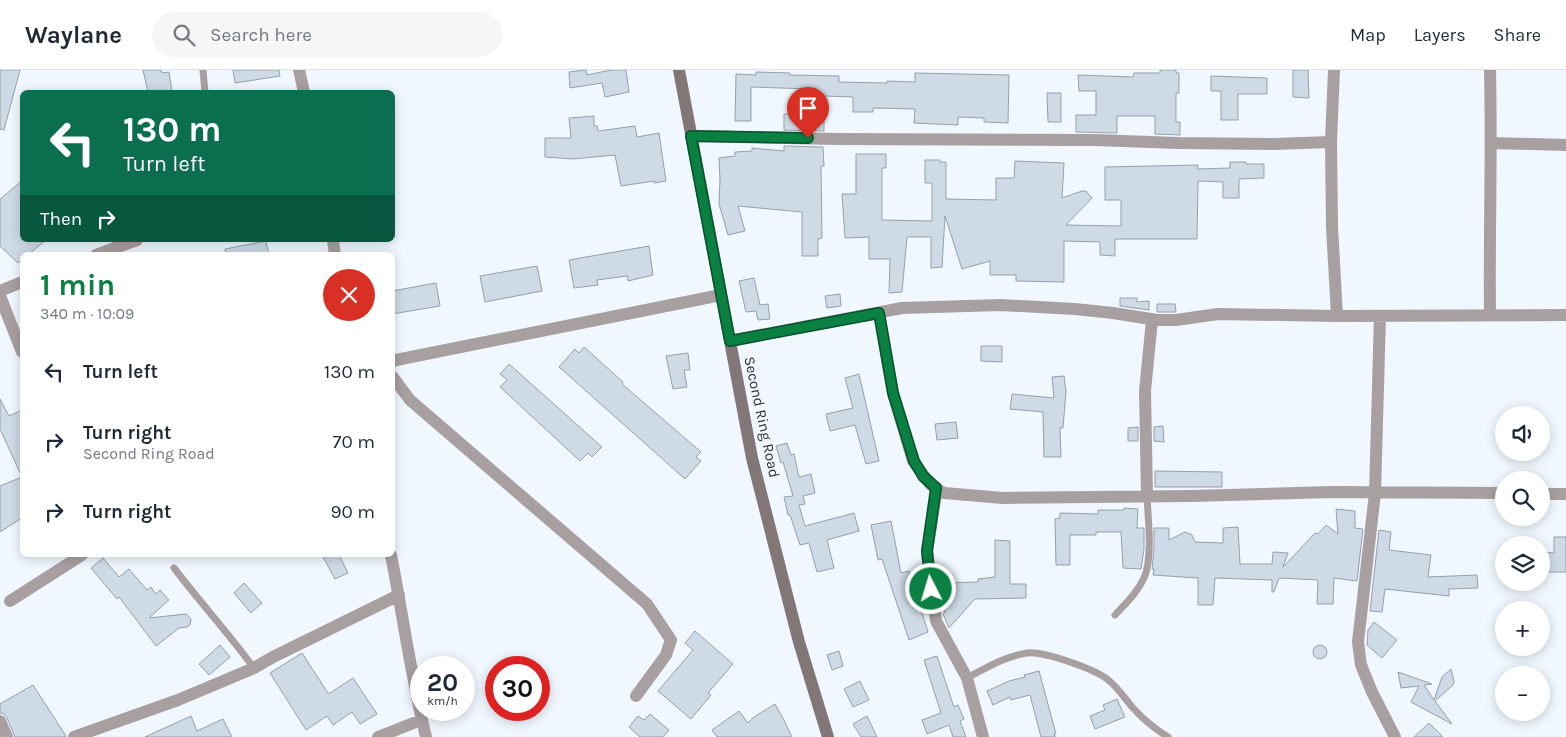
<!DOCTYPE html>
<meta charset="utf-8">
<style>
body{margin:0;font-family:Karla,sans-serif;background:#f6f6f7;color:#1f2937;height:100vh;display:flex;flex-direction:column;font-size:19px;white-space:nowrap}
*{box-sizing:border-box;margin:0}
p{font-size:16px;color:#747a83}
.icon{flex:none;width:28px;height:28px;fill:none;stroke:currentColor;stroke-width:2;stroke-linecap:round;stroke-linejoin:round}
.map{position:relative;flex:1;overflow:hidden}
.sheet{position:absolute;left:20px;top:182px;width:375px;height:305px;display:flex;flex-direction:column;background:#fff;border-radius:8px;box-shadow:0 2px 12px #0003}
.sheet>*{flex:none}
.hud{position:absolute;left:20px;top:20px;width:375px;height:152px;border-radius:8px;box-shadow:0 2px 12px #0003;background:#0b6e4f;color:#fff;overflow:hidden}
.fabs{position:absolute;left:1495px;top:336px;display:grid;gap:10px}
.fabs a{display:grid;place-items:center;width:55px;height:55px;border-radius:50%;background:#fff;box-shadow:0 2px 12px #0003;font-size:25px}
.speed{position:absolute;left:410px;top:586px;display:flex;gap:10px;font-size:25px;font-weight:700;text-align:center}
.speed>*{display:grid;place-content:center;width:65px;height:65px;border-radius:50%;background:#fff;box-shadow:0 2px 12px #0003;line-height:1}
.speed small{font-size:12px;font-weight:400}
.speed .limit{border:8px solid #d22;background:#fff;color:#111}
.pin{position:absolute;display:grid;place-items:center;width:42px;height:42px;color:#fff;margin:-51px -21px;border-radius:50% 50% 50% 0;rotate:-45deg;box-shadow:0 0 5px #0007}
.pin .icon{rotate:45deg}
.me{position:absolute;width:55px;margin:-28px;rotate:355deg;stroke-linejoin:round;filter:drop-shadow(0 0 4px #0008)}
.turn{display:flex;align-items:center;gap:18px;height:105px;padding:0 20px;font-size:22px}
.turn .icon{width:65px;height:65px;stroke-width:2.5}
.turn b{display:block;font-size:35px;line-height:42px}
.then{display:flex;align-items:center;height:48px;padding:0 20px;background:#0003;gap:10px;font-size:19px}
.round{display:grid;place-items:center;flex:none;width:52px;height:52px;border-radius:26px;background:#f6f6f7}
.headline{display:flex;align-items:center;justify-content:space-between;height:85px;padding:0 20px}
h1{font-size:30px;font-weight:700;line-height:38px;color:#0b8043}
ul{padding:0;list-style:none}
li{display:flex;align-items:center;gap:15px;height:70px;padding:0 20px}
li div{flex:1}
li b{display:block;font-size:19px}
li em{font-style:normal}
header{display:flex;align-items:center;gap:30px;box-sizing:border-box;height:70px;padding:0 25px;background:#fff;border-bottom:1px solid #e0e1e3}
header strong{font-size:24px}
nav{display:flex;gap:28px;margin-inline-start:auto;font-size:18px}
.search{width:350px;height:45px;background:#f6f6f7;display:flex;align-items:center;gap:12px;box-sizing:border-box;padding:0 18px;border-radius:28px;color:#747a83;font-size:19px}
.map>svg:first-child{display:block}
</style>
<header>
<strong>Waylane</strong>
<div class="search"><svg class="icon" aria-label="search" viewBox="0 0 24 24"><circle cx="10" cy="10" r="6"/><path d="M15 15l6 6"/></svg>Search here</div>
<nav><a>Map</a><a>Layers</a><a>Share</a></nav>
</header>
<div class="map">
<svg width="1566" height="667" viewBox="0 0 1566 667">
<rect width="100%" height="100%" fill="#f0f7ff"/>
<path fill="#cfdae7" stroke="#959fab" d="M0 0H20L4 60 0 59Z
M143 0H161L162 3 169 2 172 22H148Z
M233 0H279L280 6 235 13Z
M586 0 587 5 611 0H626L629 22 605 27 602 13 570 18 569 2Z
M1160 0H1176V3H1179V23H1176V52H1180V65L1155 64V46H1117V63L1076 62V45H1096V21H1079L1078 5 1133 7 1134 3H1160Z
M1293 0H1308L1309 28 1293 27Z
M756 2 790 3V5L839 6V12L887 13V11L915 12V3L1009 5 1008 53 984 52V48L958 47V55L914 53 915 39 873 38V42H853V27L824 26V61L784 60V44L809 45 810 19 751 17V51H735L736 4 756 5Z
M1211 6 1267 8V24H1238V50H1221V21H1211Z
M1047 23H1061V52H1048Z
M594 46V56H597L598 61 635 56 637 67 659 63 666 111 654 113V111L621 116 615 85 573 89 545 87V68H571L569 48Z
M784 76 823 77 824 96H821L822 168 818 169V186H802V142L738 136 745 161 728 165 719 134 720 109 719 88 735 86V82L752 81V78L784 81Z
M856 84H886V98H882V150L932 151V113H925V90H940V92H946V129L996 130V108H1014L1015 91 1064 93 1062 128 1082 121H1086L1092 128 1066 155 1121 156V130H1105V97L1198 95V99L1230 98V92H1246V94H1264V108L1239 109V128H1223V112L1198 111 1197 169H1115V186L1100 185V172L1064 171V212L1016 211V205H990V191L962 199 945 146 942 197 931 198V167H907L902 222 889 223 890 189H869V167L845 168 842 124H856Z
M22 111V170H46L28 185H22V189L18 193 0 176V129Z
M266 171 269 185H226L225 179Z
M649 176 653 205 628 211 627 206 597 210 598 215 574 218 569 190Z
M537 196 542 221 485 232 480 206Z
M754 208 760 235 768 234 770 249 758 250 756 241 746 242 739 211Z
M436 213 440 236 392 244V221Z
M840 224 841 236 827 238 825 226Z
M1120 228H1137V232L1149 231V240L1120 236Z
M1157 234H1175L1176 242H1157Z
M981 276H1002V292L981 291Z
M584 277 623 312 622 314 701 382 696 387 701 391 685 409 559 297 575 279 579 283Z
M688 283 690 300H684L687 317 673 319 666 286Z
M509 294 602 377 592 387 588 383 580 391 500 317 507 310 500 304Z
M859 304 879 391 866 394 855 355 830 361 826 344 853 338 845 308Z
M1064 306 1066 321 1063 358H1060L1061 387H1044L1043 342 1010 339 1012 324 1054 328 1052 307Z
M0 329 9 346 22 340V448L0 462V416L22 407 0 359Z
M956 352 958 368 937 370 935 354Z
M1163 356 1164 372 1154 371V357Z
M1138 357V371H1128V358Z
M787 373 791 385 794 384 799 407 811 404 815 423 803 426 805 434 799 435 805 456 854 443 859 461 827 470 834 498 817 502 809 473 800 475 790 445H788L784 427 793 426 783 392 781 393 776 376Z
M1155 401 1222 402V417H1155Z
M1124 438 1138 439 1137 458H1144V479L1141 499 1123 498 1121 462H1096V465H1070V495H1056L1055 449 1060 448V443L1098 444V440H1124Z
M1336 439 1355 441V458L1363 459 1357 511 1334 508 1333 534H1317L1318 510 1279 508 1274 522H1272V510L1215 508 1213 535H1198V508L1153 505 1154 499H1152L1154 479V458H1169V470L1185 462 1192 465 1195 472 1223 473V458L1238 457 1240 494H1272L1273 482 1288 483 1283 497 1315 463 1318 464 1326 455 1338 464Z
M891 451 901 503 909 501 928 562 909 570 882 489 878 490 871 455Z
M1379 460 1391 462 1389 480 1431 485 1428 507 1477 505 1478 518 1449 519V526L1385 519 1382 542 1370 541Z
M1554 467H1566V502H1541V482L1554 483Z
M995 470 1010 471V514H1026V528L975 529 949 558 943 544 945 542V513L978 512V509L995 507Z
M322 485H339L348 503 335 509Z
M103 488 119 507 129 499 147 520 151 517 156 524 160 520 169 530 149 548 186 544 191 549 190 555 187 557 179 558 156 576 119 527 117 529 91 498Z
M244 513 262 533 251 543 234 523Z
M1374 552 1397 570 1382 588 1367 575 1368 560Z
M695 561 733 594 708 623 711 625 691 649 658 621 693 580 685 573Z
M1313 582a7 7 0 1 1 14 0a7 7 0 1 1-14 0Z
M220 575 230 587 209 605 199 594Z
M839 581 843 596 832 600 827 585Z
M302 583 328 623H330L353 608 377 644 360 654 352 642 333 655 327 646 306 660 270 603Z
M937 586 954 637 958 635 964 649 960 651 966 667H953L949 655 927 664 922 650 941 643 924 590Z
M1451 599 1454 611 1453 615 1435 631 1452 654 1411 632 1419 616 1401 618 1398 602 1432 614 1424 615 1434 630 1442 607Z
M1039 601 1056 664H1054L1055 667H1041L1030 625 1011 630 1010 627 993 635 987 621 1009 611 1025 607 1024 605Z
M860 611 869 630 853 637 844 619Z
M33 615 66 666V667H15L7 648 4 644 0 643V634Z
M1117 629 1125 647 1095 659 1090 646 1105 640 1103 635Z
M775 634 784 650 792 667H717L712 660 739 641 748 653 754 647Z
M650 644 669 660 663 667H640L629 657 638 646 644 650Z
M191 646 197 661 223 649 232 667H145Z
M867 646 877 667H861L853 654Z
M1429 653 1443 667H1414Z"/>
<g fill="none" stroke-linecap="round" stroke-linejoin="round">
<path stroke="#a89fa0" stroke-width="7" d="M203 0 205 22
M174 498C200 532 229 564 254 598
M1115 545C1126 533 1137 523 1144 508 1153 488 1148 448 1147 426
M967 608C986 598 1006 586 1027 583 1044 581 1094 599 1107 609 1117 616 1125 629 1133 638 1143 649 1155 659 1168 667"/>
<path stroke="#a89fa0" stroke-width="12" d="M299 0 304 22
M1334 0 1331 72 1332 157 1337 246
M691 66 838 69 1095 70 1178 73 1275 74 1331 72
M1492 73 1566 75
M333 170 335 185
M96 185 137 170
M0 221 22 212
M0 226 22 282
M879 243 893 323 913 391 931 415 944 423 1003 428 1192 426 1331 422 1504 423
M1490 245C1489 163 1492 82 1490 0
M1380 246 1375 423 1358 572 1361 595 1372 622 1395 667
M730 271 902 238 1000 235 1075 239 1113 243 1157 250H1176L1218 244 1337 246 1566 245
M392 292 396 290 721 225
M392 306 410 330 647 534 671 570 666 585 636 626
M937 418 927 481 936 551 967 608 983 667
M1541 424H1566
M1147 426 1145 321 1152 250
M391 485C403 546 411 607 426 667
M10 531 82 485
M0 651 7 667
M74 667 178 630 254 598 273 587 399 525
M378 667 421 650"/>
<path stroke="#827677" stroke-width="12" d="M679 0 752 388 799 572 828 667"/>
</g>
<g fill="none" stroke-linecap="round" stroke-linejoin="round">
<g stroke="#07532c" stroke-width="12">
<path id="route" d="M808 68 691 66 730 271 879 243 893 323 914 391 923 406 936 418 927 481 931 519"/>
</g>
<use href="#route" stroke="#0b8043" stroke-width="9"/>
</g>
<g text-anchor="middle" stroke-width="4.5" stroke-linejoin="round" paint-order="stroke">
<g font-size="15" fill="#2e3237" stroke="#f0f7ff">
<text transform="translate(762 347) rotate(78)" y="5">Second Ring Road</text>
</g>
</g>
</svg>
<div class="fabs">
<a><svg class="icon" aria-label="sound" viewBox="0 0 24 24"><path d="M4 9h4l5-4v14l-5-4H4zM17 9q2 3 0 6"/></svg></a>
<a><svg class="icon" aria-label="search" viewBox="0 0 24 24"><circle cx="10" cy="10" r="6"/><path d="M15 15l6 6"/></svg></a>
<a><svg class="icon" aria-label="layers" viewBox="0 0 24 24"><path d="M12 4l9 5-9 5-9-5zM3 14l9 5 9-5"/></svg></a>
<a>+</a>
<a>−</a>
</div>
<div class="speed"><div>20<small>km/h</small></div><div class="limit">30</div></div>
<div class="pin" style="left:808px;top:68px;background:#d93025"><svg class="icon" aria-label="arrive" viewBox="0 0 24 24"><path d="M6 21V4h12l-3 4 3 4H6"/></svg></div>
<svg class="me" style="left:931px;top:519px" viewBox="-20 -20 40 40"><circle r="17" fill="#0b8043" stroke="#fff" stroke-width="3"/><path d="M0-11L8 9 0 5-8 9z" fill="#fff"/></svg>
<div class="hud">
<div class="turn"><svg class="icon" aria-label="left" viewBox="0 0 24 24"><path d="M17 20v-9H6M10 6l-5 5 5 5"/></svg><div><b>130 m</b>Turn left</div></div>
<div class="then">Then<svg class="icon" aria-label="right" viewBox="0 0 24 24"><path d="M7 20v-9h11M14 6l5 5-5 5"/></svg></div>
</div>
<section class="sheet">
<div class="headline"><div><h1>1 min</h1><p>340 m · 10:09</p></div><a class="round" style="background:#d93025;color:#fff"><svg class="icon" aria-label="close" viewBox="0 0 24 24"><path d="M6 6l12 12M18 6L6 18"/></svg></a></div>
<ul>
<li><svg class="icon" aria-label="left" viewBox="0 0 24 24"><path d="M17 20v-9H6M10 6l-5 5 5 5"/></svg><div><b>Turn left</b></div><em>130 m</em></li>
<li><svg class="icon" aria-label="right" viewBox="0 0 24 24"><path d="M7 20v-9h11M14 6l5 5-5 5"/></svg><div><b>Turn right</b><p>Second Ring Road</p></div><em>70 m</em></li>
<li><svg class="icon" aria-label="right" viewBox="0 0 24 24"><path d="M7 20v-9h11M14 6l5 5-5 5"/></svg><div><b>Turn right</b></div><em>90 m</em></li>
</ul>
</section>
</div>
